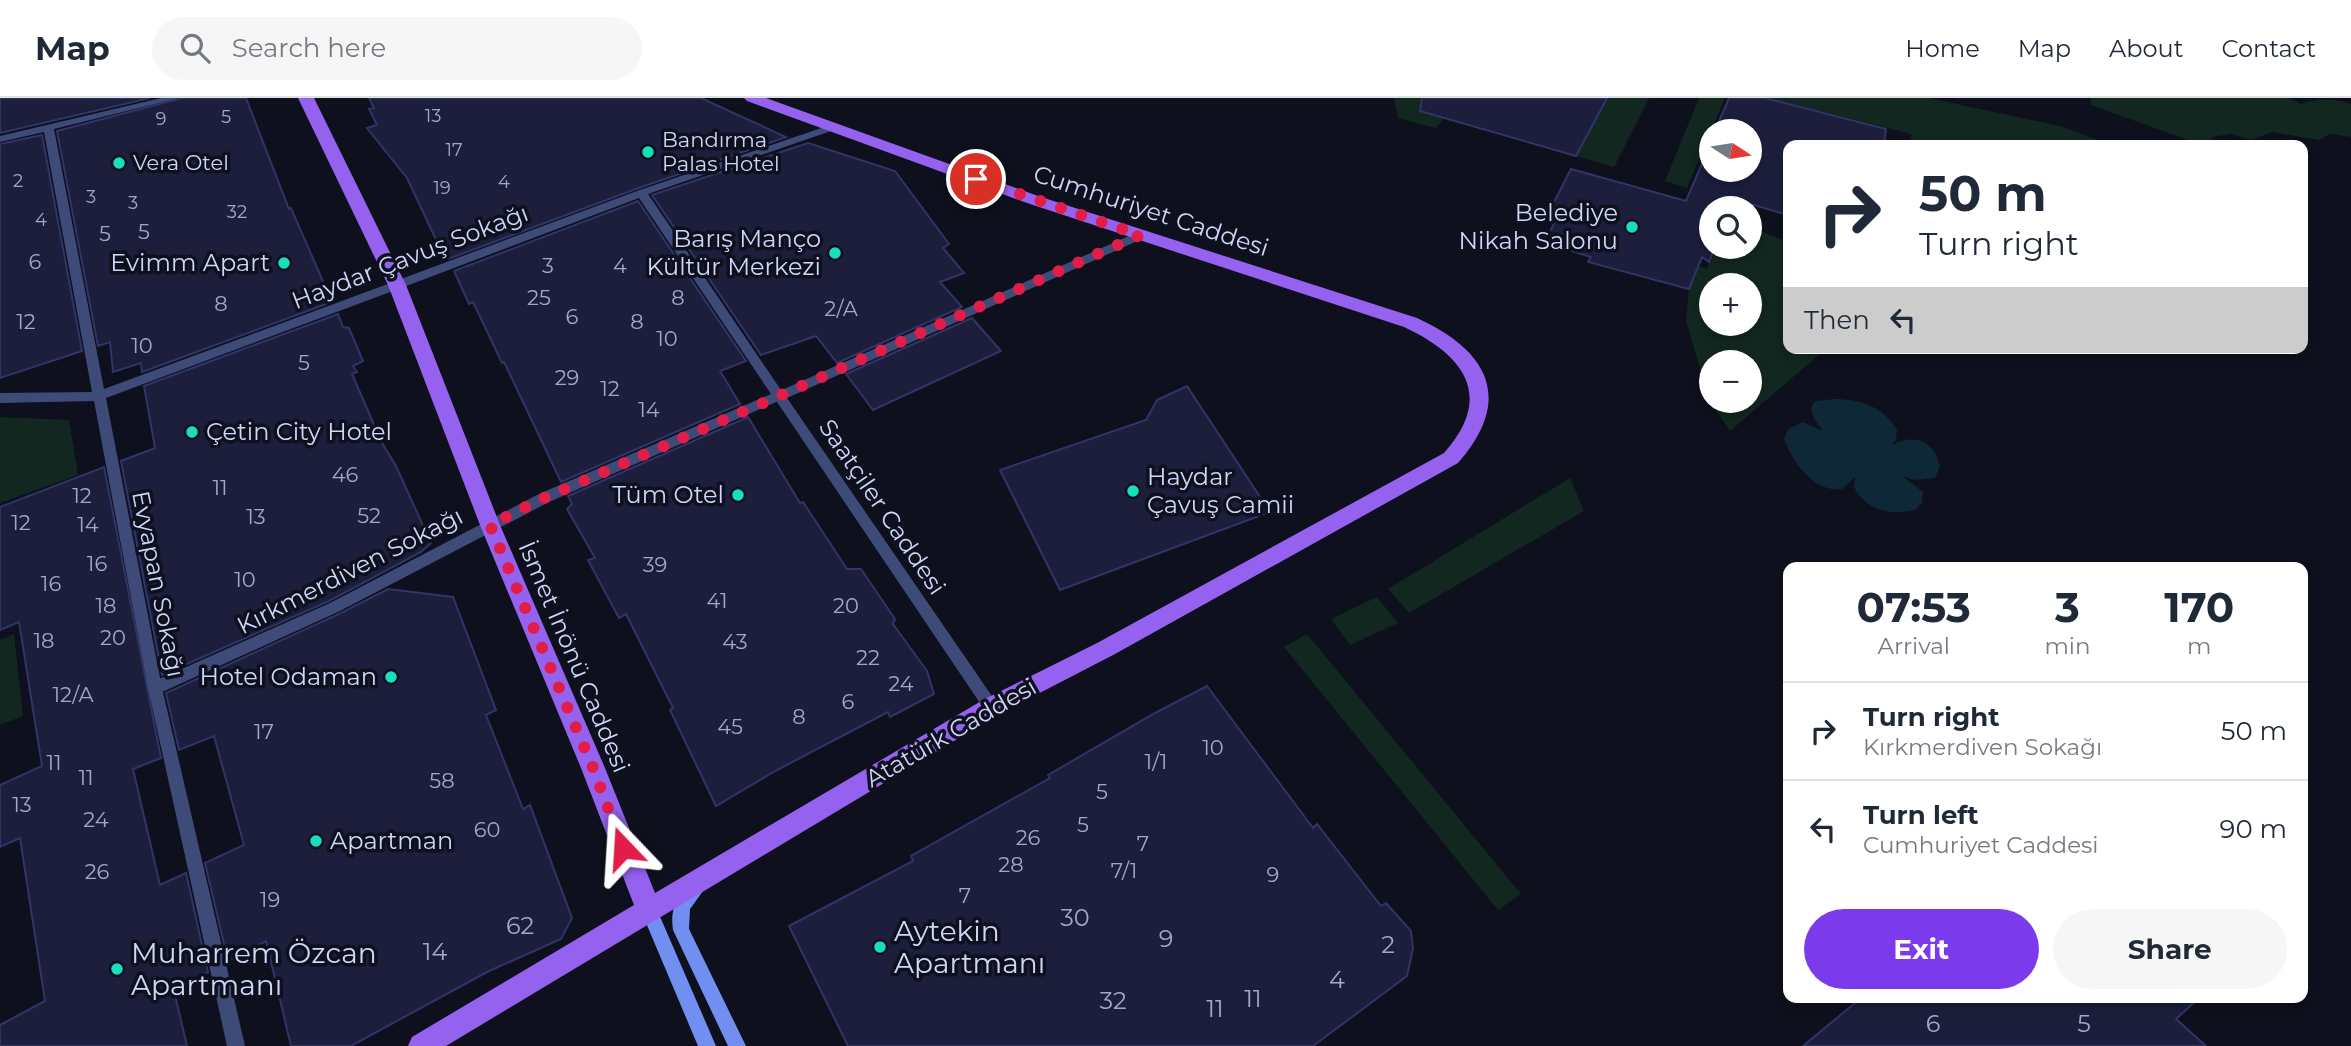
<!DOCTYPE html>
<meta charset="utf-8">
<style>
body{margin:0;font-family:Montserrat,sans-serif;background:#f6f6f7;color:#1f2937;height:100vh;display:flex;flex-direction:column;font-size:26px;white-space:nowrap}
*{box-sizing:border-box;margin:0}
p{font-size:23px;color:#747a83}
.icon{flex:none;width:38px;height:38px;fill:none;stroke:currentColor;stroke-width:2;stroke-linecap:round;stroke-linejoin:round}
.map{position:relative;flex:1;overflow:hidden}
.drawer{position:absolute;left:1783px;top:464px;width:525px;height:441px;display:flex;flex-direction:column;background:#fff;border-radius:14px;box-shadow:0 4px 10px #0003}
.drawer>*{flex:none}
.top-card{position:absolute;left:1783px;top:42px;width:525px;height:214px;border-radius:14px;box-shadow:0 4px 10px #0003;background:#fff;color:#1f2937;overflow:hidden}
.needle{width:46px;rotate:102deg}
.fabs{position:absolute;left:1699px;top:21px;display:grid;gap:14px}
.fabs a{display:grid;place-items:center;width:63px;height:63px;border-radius:50%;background:#fff;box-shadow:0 4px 10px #0003;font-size:35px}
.pin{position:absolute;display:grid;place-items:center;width:60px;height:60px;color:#fff;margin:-30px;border:4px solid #fff;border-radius:50%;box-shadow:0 2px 7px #0007}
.me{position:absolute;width:77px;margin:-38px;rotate:340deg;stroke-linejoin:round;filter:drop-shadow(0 0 5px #0008)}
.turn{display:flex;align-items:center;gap:24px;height:147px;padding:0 21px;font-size:32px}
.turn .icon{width:91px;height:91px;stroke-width:2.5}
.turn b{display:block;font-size:49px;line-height:60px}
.then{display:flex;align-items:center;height:66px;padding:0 21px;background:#0003;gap:14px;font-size:26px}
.eta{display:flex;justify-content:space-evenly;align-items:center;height:119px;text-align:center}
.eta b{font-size:42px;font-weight:700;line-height:49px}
.button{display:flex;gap:14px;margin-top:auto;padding:14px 21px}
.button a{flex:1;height:80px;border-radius:42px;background:#7c3aed;color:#fff;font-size:28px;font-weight:700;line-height:80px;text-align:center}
.button a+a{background:#f6f6f7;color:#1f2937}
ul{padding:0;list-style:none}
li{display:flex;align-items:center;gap:21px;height:98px;padding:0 21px;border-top:2px solid #e0e1e3}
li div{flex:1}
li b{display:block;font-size:26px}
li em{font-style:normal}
header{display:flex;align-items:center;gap:42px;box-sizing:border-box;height:98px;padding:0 35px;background:#fff;border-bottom:2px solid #e0e1e3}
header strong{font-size:33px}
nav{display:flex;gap:38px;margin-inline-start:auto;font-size:24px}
.search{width:490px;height:63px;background:#f6f6f7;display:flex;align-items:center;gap:18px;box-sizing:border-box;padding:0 24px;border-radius:38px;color:#747a83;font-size:26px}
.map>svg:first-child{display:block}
</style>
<header>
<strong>Map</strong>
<div class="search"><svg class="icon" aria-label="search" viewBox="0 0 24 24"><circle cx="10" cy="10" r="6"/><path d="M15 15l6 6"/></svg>Search here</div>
<nav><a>Home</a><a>Map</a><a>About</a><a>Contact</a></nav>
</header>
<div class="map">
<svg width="2351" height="948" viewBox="0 0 2351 948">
<rect width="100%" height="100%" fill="#0e101d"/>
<path fill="#122720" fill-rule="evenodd" d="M1394 0H1431L1422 14 1444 20 1436 30 1398 20Z
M1607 0H1649L1614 69 1576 58Z
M1699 0H1725L1687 90 1665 83Z
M1769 0H1929L2060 28 2111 47H1909L1912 36Z
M2091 0H2289L2301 6C2318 0 2334 0 2351 6V39L2330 36 2319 42 2272 34 2251 42 2231 36 2213 39 2210 47H2202L2091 7Z
M1750 129 1788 144V250H1827L1730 333 1710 304 1686 223 1689 191 1698 168 1707 171 1715 149H1750ZM1712 187H1750V226H1712ZM1712 264H1750V303H1712Z
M0 319 69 322 78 377 0 405Z
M1570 380 1584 413 1409 515 1388 491Z
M1377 499 1398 525 1350 547 1331 521Z
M14 536 23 618 0 627V542Z
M1307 536 1521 796 1498 812 1284 549Z"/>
<path fill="#0e2837" d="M1835 301C1860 301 1884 309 1897 332L1896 342 1892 347C1914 335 1935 343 1940 369L1935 380 1916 382 1902 378 1923 394 1922 405 1915 412C1893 418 1864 412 1854 389L1855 379 1842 391C1813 395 1793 364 1784 341L1788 331 1803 324 1823 333C1817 324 1806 314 1815 303Z"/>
<path fill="#1c1e3c" stroke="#303466" stroke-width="2" d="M0 0H150L0 35Z
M182 0H246L289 111 291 110 332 204 142 274 141 265 113 274 110 244 98 248 57 33Z
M369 0H701L786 39 636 91 448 161 441 145 438 146 407 80 367 30 377 27 369 11 374 10Z
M1422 0H1607L1576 58 1420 13Z
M1729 0H1765L1886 31 1884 47H1788V117L1733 101 1730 110H1712V149H1715L1709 164 1702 159 1689 191 1588 164 1591 159 1571 153 1574 148 1547 140 1557 119 1548 116 1571 71 1686 103 1712 42V72H1750V33H1715Z
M42 37 82 253 0 280V46Z
M808 45 895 73 949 146 943 150 964 175 940 184 962 209 837 265 816 238 761 257 652 97Z
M638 103 746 263 720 273 740 306 561 384 504 264 502 265 473 204 469 206 454 173Z
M338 216 343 229 349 230 363 263 353 268 357 274 352 276 382 345 396 368 431 445 421 454 329 503 162 577 121 363 155 350 144 288Z
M972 220 1001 253 873 312 846 276Z
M1187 288 1270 414 1060 492 1000 372 1146 322 1157 302Z
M748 319 800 405 803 404 847 471H861L895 521 893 526 927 573 934 596 890 619 888 614 777 672 716 708 670 612 673 610 626 516 619 520 588 462 595 460 567 411 572 406 568 398Z
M104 369 161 660 133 671 160 787 186 775 208 874 174 893 187 948H0V927L45 903 20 740 0 749V687L42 668 19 524 0 532V409Z
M388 491 453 499 496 612 486 617 523 711 530 707 572 820 561 841 487 874 351 948H291L266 843 228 863 205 765 244 747 214 638 179 652 166 595 341 515Z
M1207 588 1313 730 1317 726 1381 808 1386 805 1411 833 1413 851 1407 878 1313 948H848L789 828 913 763 911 758 1050 680 1048 677 1155 615Z
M1861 900H2199L2176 921 2206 948H1803Z"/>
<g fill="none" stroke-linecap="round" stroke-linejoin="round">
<path fill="#3e4b78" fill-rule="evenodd" d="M1140 133 1146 137 1144 140 787 300 996 604 999 609 996 614 991 615 986 614 773 298 775 295Z"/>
<path fill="#3e4b78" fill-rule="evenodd" d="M830 27 834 28V32L648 96 783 295 785 298 783 301 549 404 340 513 160 595 155 596 150 595 148 590 150 585 330 505 539 396 771 296 639 100 401 190 397 191 391 187 393 184 637 93Z"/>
<path fill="#3e4b78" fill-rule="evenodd" d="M161 0H179L54 31 104 291 393 184 397 183 403 187 401 190 106 300 162 590 245 948H227L148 590 94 303 0 305V295L92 294 44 34 0 44V38Z"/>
<path fill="#708ff0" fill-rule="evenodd" d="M695 785 701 787 703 793 690 811 689 831 746 948H728L673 832C670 813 676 793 695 785Z
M649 805 655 807 716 948H698L641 813 643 807Z"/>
<path fill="#9562ef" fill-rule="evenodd" d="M298 0H314L406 187 500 427 605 670 655 795 983 602 1099 544 1444 355C1495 298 1464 257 1404 229L1030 106 747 3 744 0H766L1041 99 1417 220C1489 253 1514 301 1458 365L1115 556 999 616 446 948H408L412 939 634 807 581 670 480 427 388 187Z"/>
</g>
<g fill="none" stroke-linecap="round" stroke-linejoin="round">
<path stroke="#e11d48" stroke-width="12" stroke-dasharray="0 21.6" d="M623 750 593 670 490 427 544 400 779 298 1140 137 976 81"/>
</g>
<g fill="#17dfbe" stroke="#0e101d" stroke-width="2.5">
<circle cx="648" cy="54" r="7"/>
<circle cx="119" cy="65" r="7"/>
<circle cx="1632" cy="129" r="7"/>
<circle cx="835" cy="155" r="7"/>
<circle cx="284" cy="165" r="7"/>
<circle cx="192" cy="334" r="7"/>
<circle cx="1133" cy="393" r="7"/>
<circle cx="738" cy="397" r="7"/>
<circle cx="391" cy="579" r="7"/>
<circle cx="316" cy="743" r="7"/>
<circle cx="880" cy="849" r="7"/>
<circle cx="117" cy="871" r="7"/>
</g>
<g text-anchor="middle" stroke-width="7" stroke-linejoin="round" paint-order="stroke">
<g font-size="18" fill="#a2a8ca">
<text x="433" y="24">13</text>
<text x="226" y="25">5</text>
<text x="161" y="27">9</text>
<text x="454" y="58">17</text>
<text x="18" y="89">2</text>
<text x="504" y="90">4</text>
<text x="442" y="96">19</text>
<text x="91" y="105">3</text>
<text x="133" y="111">3</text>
<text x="237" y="120">32</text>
<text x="41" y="128">4</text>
</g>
<g font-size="21" fill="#cfd6fa" stroke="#0e101d" text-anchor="start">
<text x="662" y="49">Bandırma<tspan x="662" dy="24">Palas Hotel</tspan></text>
<text x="133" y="72">Vera Otel</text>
</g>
<g font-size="21" fill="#a2a8ca">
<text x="144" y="141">5</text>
<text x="105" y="143">5</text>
<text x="35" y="171">6</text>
<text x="548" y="175">3</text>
<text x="620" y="175">4</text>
<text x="539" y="207">25</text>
<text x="678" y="207">8</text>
<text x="221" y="213">8</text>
<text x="841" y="218">2/A</text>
<text x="572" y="226">6</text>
<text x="26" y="231">12</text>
<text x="637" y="231">8</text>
<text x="667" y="248">10</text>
<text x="142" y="255">10</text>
<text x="304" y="272">5</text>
<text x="567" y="287">29</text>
<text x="610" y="298">12</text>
<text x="649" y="319">14</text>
<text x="345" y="384">46</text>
<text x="220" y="397">11</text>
<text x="82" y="405">12</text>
<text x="369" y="425">52</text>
<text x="256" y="426">13</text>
<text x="21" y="432">12</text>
<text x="88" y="434">14</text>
<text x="97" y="473">16</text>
<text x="655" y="474">39</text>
<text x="245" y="489">10</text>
<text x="51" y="493">16</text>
<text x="717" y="510">41</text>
<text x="106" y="515">18</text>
<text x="846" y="515">20</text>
<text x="113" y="547">20</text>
<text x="44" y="550">18</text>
<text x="735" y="551">43</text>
<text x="868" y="567">22</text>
<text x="901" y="593">24</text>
<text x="73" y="604">12/A</text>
<text x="848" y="611">6</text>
<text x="799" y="626">8</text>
<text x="730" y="636">45</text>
<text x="264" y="641">17</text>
<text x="1213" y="657">10</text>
<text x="1156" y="671">1/1</text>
<text x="54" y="672">11</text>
<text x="86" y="687">11</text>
<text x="442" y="690">58</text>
<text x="1102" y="701">5</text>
<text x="22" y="714">13</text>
<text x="96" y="729">24</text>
<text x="1083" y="734">5</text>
<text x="487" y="739">60</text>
<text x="1028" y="747">26</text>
<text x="1143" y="753">7</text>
<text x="1011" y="774">28</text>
<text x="1124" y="780">7/1</text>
<text x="97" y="781">26</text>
<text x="1273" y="784">9</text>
<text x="965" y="805">7</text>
<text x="270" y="809">19</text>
</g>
<g font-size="24" fill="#cfd6fa" stroke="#0e101d">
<text transform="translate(1151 113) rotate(18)" y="8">Cumhuriyet Caddesi</text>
<text transform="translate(410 159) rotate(-21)" y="8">Haydar Çavuş Sokağı</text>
<text transform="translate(882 409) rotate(56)" y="8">Saatçiler Caddesi</text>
<text transform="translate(350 473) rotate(-27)" y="8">Kırkmerdiven Sokağı</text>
<text transform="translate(158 486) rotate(79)" y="8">Evyapan Sokağı</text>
<text transform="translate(574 559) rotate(67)" y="8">İsmet İnönü Caddesi</text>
<text transform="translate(951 635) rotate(-30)" y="8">Atatürk Caddesi</text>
</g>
<g font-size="24" fill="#cfd6fa" stroke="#0e101d" text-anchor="end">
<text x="1618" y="123">Belediye<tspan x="1618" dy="28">Nikah Salonu</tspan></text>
<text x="821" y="149">Barış Manço<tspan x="821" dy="28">Kültür Merkezi</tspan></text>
<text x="270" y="173">Evimm Apart</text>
<text x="206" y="342" text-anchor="start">Çetin City Hotel</text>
<text x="1147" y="387" text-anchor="start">Haydar<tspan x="1147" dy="28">Çavuş Camii</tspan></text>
<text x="724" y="405">Tüm Otel</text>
<text x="377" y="587">Hotel Odaman</text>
<text x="330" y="751" text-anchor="start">Apartman</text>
</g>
<g font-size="24" fill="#a2a8ca">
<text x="1075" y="828">30</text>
<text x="520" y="836">62</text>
<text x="1166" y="849">9</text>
<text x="1388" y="855">2</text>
<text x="435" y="862">14</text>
<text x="1337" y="890">4</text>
<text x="1253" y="909">11</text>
<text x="1113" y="911">32</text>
<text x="1215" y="919">11</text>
<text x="1933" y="934">6</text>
<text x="2084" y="934">5</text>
</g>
<g font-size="28" fill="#cfd6fa" stroke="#0e101d" text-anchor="start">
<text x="894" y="843">Aytekin<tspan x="894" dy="32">Apartmanı</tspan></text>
<text x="131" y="865">Muharrem Özcan<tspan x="131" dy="32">Apartmanı</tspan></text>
</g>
</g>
</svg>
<div class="fabs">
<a><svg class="needle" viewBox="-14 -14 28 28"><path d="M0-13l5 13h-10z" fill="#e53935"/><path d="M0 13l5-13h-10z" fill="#747a83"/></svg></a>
<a><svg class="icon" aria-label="search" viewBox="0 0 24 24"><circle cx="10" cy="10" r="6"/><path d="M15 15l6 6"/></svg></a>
<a>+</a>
<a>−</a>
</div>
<div class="pin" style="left:976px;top:81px;background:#d93025"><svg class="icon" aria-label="arrive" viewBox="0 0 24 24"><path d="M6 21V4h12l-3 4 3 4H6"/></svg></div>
<svg class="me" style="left:623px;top:750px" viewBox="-20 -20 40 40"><path d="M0-17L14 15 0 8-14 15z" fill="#e11d48" stroke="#fff" stroke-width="4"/></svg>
<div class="top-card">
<div class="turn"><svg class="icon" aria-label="right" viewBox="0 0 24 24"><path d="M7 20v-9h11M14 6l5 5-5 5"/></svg><div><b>50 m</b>Turn right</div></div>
<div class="then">Then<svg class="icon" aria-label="left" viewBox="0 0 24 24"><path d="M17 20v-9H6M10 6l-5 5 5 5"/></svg></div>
</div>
<section class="drawer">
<div class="eta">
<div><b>07:53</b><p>Arrival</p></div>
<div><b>3</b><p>min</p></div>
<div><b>170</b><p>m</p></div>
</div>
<ul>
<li><svg class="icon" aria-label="right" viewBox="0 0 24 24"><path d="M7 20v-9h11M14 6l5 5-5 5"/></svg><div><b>Turn right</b><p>Kırkmerdiven Sokağı</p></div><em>50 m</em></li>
<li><svg class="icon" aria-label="left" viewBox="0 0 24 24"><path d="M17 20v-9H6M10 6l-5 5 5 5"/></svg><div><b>Turn left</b><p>Cumhuriyet Caddesi</p></div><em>90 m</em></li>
</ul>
<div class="button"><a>Exit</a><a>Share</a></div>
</section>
</div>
